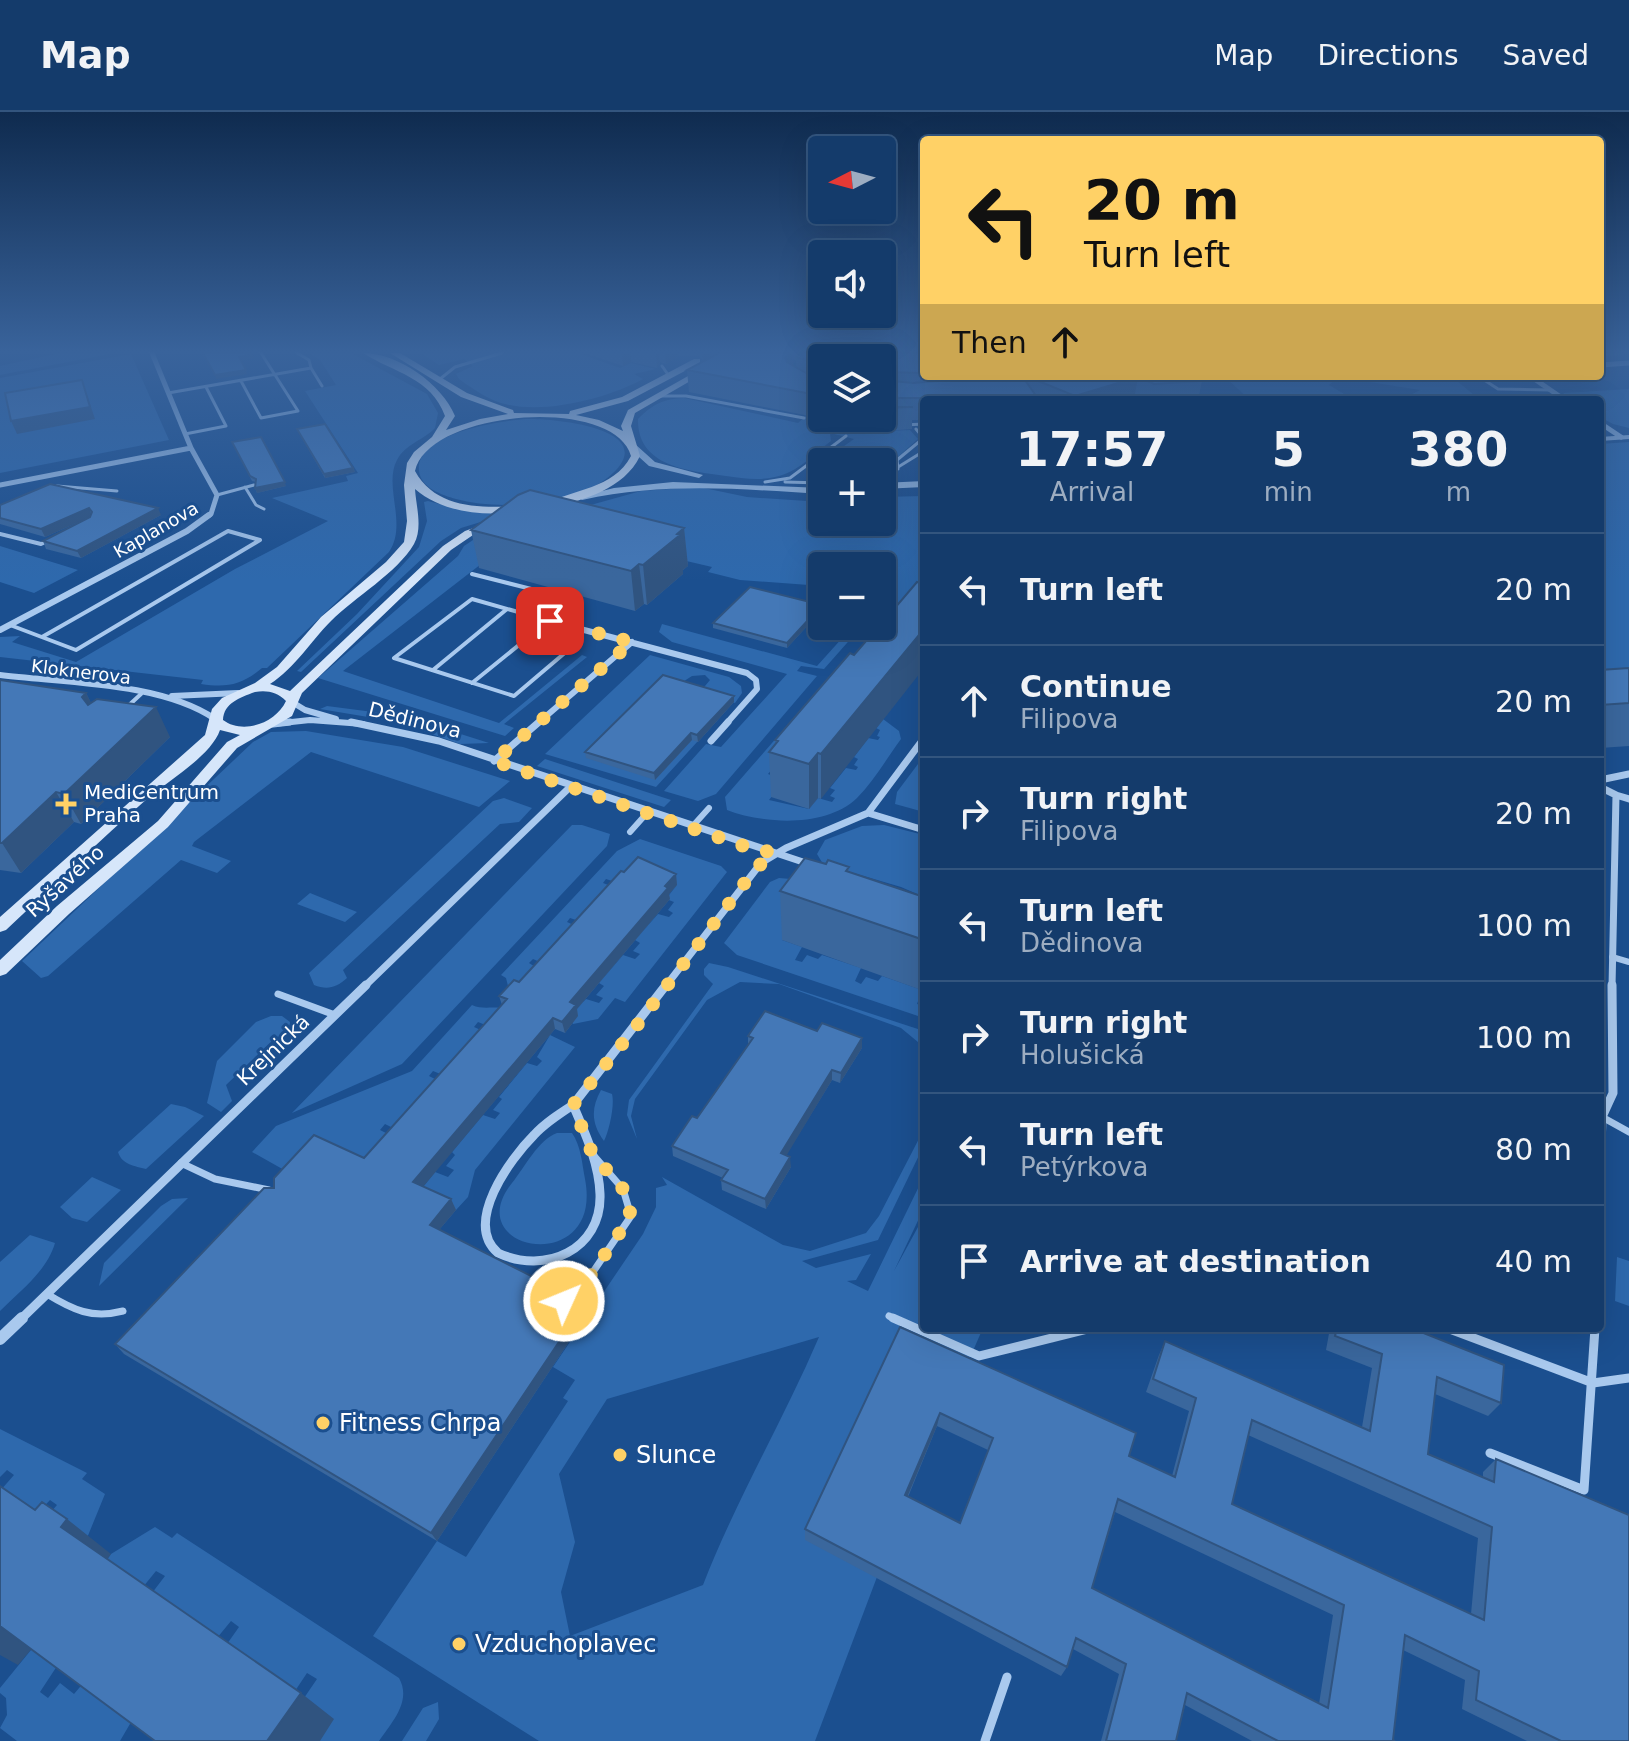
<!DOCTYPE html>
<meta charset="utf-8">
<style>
body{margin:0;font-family:"DejaVu Sans",sans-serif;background:#1d4271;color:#f1f3f6;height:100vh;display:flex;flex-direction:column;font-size:30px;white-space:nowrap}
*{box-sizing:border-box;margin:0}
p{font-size:26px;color:#9dadc1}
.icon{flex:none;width:44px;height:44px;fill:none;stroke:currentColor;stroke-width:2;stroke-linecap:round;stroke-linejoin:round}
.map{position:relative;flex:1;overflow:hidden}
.details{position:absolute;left:920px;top:284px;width:684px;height:936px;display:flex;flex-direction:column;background:#143b6b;border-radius:8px;box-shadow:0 8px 32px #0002,0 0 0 2px #33557e}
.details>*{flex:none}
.top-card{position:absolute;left:920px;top:24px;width:684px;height:244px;border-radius:8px;box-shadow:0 8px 32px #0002,0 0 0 2px #33557e;background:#ffd166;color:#111;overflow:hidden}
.needle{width:52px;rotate:264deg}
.tools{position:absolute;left:808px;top:24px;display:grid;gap:16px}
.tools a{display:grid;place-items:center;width:88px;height:88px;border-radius:8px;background:#143b6b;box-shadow:0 8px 32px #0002,0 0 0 2px #33557e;font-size:40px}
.pin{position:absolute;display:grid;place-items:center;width:68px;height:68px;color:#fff;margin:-34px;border-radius:16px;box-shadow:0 4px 12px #0006}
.me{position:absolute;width:88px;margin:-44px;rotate:46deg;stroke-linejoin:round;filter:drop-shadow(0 0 6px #0008)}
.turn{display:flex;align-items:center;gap:28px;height:168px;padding:0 32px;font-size:36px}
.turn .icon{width:104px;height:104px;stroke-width:2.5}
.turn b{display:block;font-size:56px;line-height:68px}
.then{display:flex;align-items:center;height:76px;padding:0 32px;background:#0003;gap:16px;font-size:30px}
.eta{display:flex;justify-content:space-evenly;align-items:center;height:136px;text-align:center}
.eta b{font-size:48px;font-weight:800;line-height:56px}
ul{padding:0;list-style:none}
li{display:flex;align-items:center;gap:24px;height:112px;padding:0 32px;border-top:2px solid #33557e}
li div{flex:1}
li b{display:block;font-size:30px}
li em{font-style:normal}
header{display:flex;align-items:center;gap:48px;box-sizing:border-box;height:112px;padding:0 40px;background:#143b6b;border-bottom:2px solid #33557e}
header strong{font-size:38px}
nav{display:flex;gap:44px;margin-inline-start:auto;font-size:28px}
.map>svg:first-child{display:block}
</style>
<header>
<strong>Map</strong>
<nav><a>Map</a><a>Directions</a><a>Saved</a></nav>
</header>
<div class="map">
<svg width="1629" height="1629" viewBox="0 0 1629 1629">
<rect width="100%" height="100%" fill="#1b4f8f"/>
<path fill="#2e69ad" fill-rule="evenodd" d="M60 241H115L0 263V254Z
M309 241H351L427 282 438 301 435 316C424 328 405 332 397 348 383 374 408 412 389 440L267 556H262C242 573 227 576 201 572L203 568 0 545V525L20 524 12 530 76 550 235 457 328 409 272 386 348 369 346 364 358 361 305 279 336 273 320 248Z
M421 241H578L620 256 631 251 656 257 634 262 643 267C607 287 531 307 491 287 480 282 469 274 459 267L456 262 473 254 464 247 439 253Z
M131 242 169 328 0 361V266Z
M1224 264H1451L1480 288H1401L1420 278 1338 265 1329 273 1354 288H1250Z
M1629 277V316L1613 312 1600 305V288H1574L1563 281Z
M684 286 798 311 808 302 885 319 910 318 918 327 891 351 892 356 882 357V350L820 351 854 327 830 321 831 329C814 342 797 361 775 365 759 369 741 366 726 364 689 359 637 355 638 307 653 292 663 287 684 286Z
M526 307C548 306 661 315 613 361 579 394 499 399 456 387 442 383 421 376 419 359 415 321 500 309 526 307Z
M1629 330V609L1600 578V332Z
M699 375 747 385 822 390V410H882V385L924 384V497L898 500 882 495V454H822V474L740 468 708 460 712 455 541 415 485 449 343 559 499 611 582 543 587 545 504 612 514 616 505 624 318 566 458 444 464 434 479 424 641 379Z
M428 389 462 398 496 401 497 405 461 416 441 429 301 560 297 559 357 502 419 435 427 409 424 390Z
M0 434 78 458 34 481 0 470Z
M662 512 817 554 853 514H862L824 557 801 554 797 559 817 564 716 682 698 689 664 679 706 632 721 635 787 562 672 530 659 520Z
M650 543 729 565 741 574 742 581 735 591 700 580 710 568 705 563 692 564 625 607 698 629 656 675 545 642Z
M805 593 823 599 768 662 776 665 780 674 769 688 809 697 818 686 832 690 835 686 830 684 835 678 830 676 846 656 856 658 858 655 854 653 858 647 854 645 868 626 878 628 880 625 877 624 880 618 876 616 883 607 899 619 901 627C887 646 874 669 857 686 826 716 763 712 727 698L725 685Z
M327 594 404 604 489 631 460 632 398 610 320 597Z
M306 619 403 635 510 669 479 695 311 640 194 730 192 734 231 749 217 761 181 748 48 864 41 866 22 849 253 630 271 620Z
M924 644V700L895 692 897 680Z
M545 647 671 688 664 695 537 654Z
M504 686 532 696 519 710 500 712 343 858 347 866C336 876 327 878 314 873L309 861 493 689Z
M572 713H582L610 722 607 734 402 952 292 1001Z
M884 713 924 723V785L901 775 823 752 817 742 825 728 862 714Z
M640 727 721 754 727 760 625 890 615 886 598 907 573 912 570 904 586 887 599 891 603 886 596 883 604 874 599 871 623 843 635 847 640 842 633 839 640 831 635 828 658 802 669 805 673 801 668 798 674 790 666 787 676 774 655 766 615 770 606 767 603 771 611 774 579 809 570 806 567 810 576 814 542 851 533 847 529 851 537 856 511 886 506 866 501 863 617 739Z
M779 766 791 767 782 828 802 835 795 848 802 850 807 843 818 847 822 843 861 856 855 869 861 872 866 865 878 869 882 864 922 878 917 892 924 894V906L737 843 724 831 770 770Z
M310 781 357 800 345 810 297 792Z
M709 851 728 855 924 919V935L901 916 779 872 740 870 707 888 635 987 631 1004 637 1027 627 1003 629 988 713 872 704 863V857Z
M472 893C485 899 496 892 509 899L488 914 478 910 474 915 483 919 443 963 433 959 429 964 439 969 395 1017 385 1012 380 1018 390 1023 369 1057 293 1063 252 1040 276 1014 412 959Z
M271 904H282L290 910 289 923 276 925 226 973 232 989 221 1000 207 991 217 949 256 910Z
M550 923 575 935 475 1058 468 1085 456 1098 418 1081 435 1060 448 1065 454 1058 446 1054 455 1043 452 1040 483 1003 495 1007 500 1001 493 998 502 987 499 985 527 951 537 954 542 949 537 945Z
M601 978 612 982C615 993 609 1019 604 1029 591 1011 591 996 601 978Z
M171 992 185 995 204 1004 146 1057C135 1054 122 1053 118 1040Z
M924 1017V1033L878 1128 802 1149 816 1156 871 1142 856 1168 847 1169 868 1179 924 1064V1096L894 1159 924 1104V1216H983L965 1257 899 1227 877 1465 815 1629H539L373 1524 437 1429 466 1445 568 1289 563 1286 575 1268 553 1255 643 1122 656 1095V1076L667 1073 662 1065 783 1133 810 1139 866 1121 879 1104ZM819 1225C783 1309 736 1388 703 1473L570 1524 561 1480 575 1430 559 1362 607 1287Z
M557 1021H572C581 1034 582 1051 585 1067 604 1166 457 1140 512 1071 525 1055 538 1028 557 1021Z
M92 1065 121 1078 87 1110 72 1106 60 1095Z
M188 1086 99 1174 104 1151 161 1094 172 1087Z
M30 1123 55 1131C47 1159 20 1179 0 1199V1150Z
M1617 1145 1629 1149V1194L1615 1189Z
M0 1317 87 1361 82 1367 105 1382 87 1426 44 1408 57 1393 50 1388 36 1403 0 1379 14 1363 7 1358 0 1365Z
M155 1415 172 1426 177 1421 399 1566C412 1589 392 1610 379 1629H320L304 1586 317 1567 307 1561 295 1579 227 1532 239 1515 231 1509 217 1526 152 1481 165 1464 156 1459 143 1475 106 1449 111 1442Z
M35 1533 59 1551 40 1580 48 1586 60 1571 74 1582 85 1569 134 1605 120 1629H17L0 1616 7 1603 6 1586 0 1581V1576Z
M438 1590 439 1607 426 1629H402L423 1596Z"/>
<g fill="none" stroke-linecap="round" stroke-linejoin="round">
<path stroke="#a9c9ee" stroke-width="3" d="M297 241 309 248 311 256
M662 254 669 264
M1478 264 1498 277 1551 278
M440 267 455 255 502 241
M241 269 261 306 298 299 261 241
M168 281 311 256 322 274
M658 284H686L804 306
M904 313 924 312
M185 322 226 314 206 275
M898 357 897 348 920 329 921 323 916 317
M882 365 924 339
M765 370 790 366 846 324
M785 370 822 371
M57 374 117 379
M245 375 256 393 264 397
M217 383 254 373"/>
<path stroke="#a9c9ee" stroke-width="4" d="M0 422 41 432 50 428
M472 462 551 482 559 497
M550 509 472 487 394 546 514 584 580 528
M10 513 76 538 260 428 228 419 42 525
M433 558 507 497
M472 571 535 520
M127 595 141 582"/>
<path stroke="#a9c9ee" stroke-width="6" d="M691 716 709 696
M630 720 647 701
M1612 845 1629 850"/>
<path stroke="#a9c9ee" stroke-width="7" d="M278 882 335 903
M1602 1005 1629 1020
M181 1051 215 1067 269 1078
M47 1182C73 1198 92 1207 123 1199
M568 1187 578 1182 631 1104 623 1077 595 1045
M889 1204 897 1208"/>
<path stroke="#a9c9ee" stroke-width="9" d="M893 1206 979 1244 1092 1216
M1447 1216 1593 1271 1629 1266
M1490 1341 1584 1378 1595 1216
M985 1629 1007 1565"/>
<path stroke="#a9c9ee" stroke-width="5" d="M152 241 191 336 217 383 211 402 206 405
M1600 253 1629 251
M1530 264 1565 288
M1600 311 1621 325
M0 373 191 336"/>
<path stroke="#a9c9ee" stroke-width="6" d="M559 497 550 509 747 561 756 568 757 577 726 612
M0 518 187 419 209 403
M0 563C64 571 161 570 215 607
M172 584 238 581
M292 590 305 598 336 607
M273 612 310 608 363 612
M537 612 632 530"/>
<path stroke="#a9c9ee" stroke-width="7" d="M351 610 439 629 809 752
M273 612 290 610
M711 629 728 610
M494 649 539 610
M1600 668 1629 662
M1600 675 1616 683 1612 875
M1616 683 1629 687
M868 701 924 718
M364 875 570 675
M665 875 761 751 786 736 868 701 924 626"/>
<path stroke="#a9c9ee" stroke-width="9" d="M573 993C585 1021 599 1051 600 1082 602 1138 545 1163 498 1141 463 1111 510 1047 534 1023 545 1011 559 1002 573 993Z
M573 993 666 873
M1600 1065 1602 1005 1613 981 1612 873
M20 1208 366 873"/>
<path stroke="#a9c9ee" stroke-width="12" d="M0 1227 22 1206"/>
<path fill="#a9c9ee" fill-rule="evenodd" d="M1629 323V327L1600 329V325Z
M629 332H635L655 350 703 363 699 366 649 354 629 336Z
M924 369V375L882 377V371Z
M673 370 822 376V382C738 377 666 370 582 388L578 385 614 376Z"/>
<path fill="#d6e6fa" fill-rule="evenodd" d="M363 241C398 241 442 272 455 304L446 318 480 307 508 302 461 285 390 241H400L467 281 513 298 514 301 569 302 570 299 622 285 694 247H700V251L628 289 576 303 599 308 623 319 621 314 628 298 704 255 711 257 635 301 631 314 640 344C624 377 584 388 550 396L545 393C573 376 613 378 631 344 614 283 428 298 415 359 436 397 480 396 519 394L523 395V399C487 405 442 401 415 377 416 394 423 416 414 432 397 461 355 485 331 509 310 530 295 556 270 572L290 579 443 434 465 419 490 410 495 413 473 423 451 438 302 581 292 604 237 636 168 715 69 802 6 862 0 864V848L57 794 158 709 227 630 240 623 220 618C211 644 168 669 148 686 99 729 53 774 6 818L0 820V805L205 623 212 597 222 586 255 571 277 555 321 505 386 450 404 430 407 409 404 373 407 351 414 340 432 325 445 304C431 265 394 261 363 241ZM255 580C267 578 277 580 286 589 276 611 243 623 223 608 224 591 239 586 255 580Z"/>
</g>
<path fill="#3a679d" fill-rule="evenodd" d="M585 241H924V264H1196L1202 269 1198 288H1136L1134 287 1130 288H924V317H922V308H912V317L884 319 689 280 687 258 703 250 700 244H679L666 252 660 250 657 256 631 250 623 254ZM793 246 796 249V256L793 253ZM822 246H882V306H822Z
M1600 241H1629V242L1600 245Z
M297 317 353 356 355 360 325 366Z
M232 330 286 374 257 381 255 376 256 370 252 369Z
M0 393 161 403 81 446 46 437 43 429 90 405 45 425 0 412Z
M684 416 688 454 683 458V462L647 493 644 492 635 499 479 456 471 418Z
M822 493V498L787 536 713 516V511Z
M850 541 821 687 818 686 809 697 771 685 769 640 775 633V628Z
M1629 556V634L1600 636V558Z
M0 568 86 581 91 591 170 625 81 712 74 710 21 761 0 758Z
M734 590 698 630 692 628 655 668 586 646 585 640Z
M849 755V760L924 785V879L782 828 780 779Z
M624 760 676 762 677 773 669 782 670 787 577 897 578 904 565 921 555 917 423 1074 451 1087 456 1098 439 1118 588 1201 437 1429 124 1242 115 1232 274 1076 364 1046 502 893 499 884 519 870Z
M817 919 862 926V936L840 971 832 968 786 1043 791 1055 766 1097 722 1078 721 1068 723 1066 673 1044 672 1034 697 1006 748 933V924Z
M900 1215 1129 1344 1172 1364 1189 1299 1146 1280 1159 1243 1165 1229 1362 1315 1372 1256 1326 1238 1330 1216H1411L1501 1291 1488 1304 1435 1282 1428 1342 1483 1365V1360L1496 1347 1629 1629H1527L1462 1597 1465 1568 1403 1538 1393 1628 1395 1629H1252L1185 1593 1176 1629H1101L1119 1562 1073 1537 1067 1555 1061 1564 805 1428V1417ZM937 1314 988 1338 960 1411 908 1385ZM1248 1323 1478 1426 1471 1502 1232 1392ZM1115 1400 1333 1503 1319 1592 1092 1476Z"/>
<path fill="#305480" d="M622 241H631V250L623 254Z
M656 241H659L660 250 657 256Z
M665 241H679V244L666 252Z
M702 241H711L712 248 703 250Z
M789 241H792L793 257 786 267 785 246Z
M253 242 254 246 240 249 239 245Z
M246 258 247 262 216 267 215 263Z
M1138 265 1134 287 1130 288H1074L1075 284Z
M82 268 95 307 17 322 11 309Z
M353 356 355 360 325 366 324 362Z
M285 370 286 374 257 381 255 376Z
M89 396 92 404 45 425 41 417Z
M158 396 161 403 81 446 77 439Z
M684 416 688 454 683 458V462L647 493 643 453Z
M639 452 644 492 635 499 631 459Z
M822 493V498L787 536V531Z
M924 517V556L821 687V642Z
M86 581 101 610 82 585Z
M734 584V590L698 630 697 623Z
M156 595 170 625 81 712 64 682Z
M691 621 692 628 655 668 654 661Z
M818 641V686L809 697V652Z
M56 680 74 710 21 761 2 731Z
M676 762 677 773 669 782 670 787 577 897 578 904 565 921 562 910 570 890Z
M553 906 555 917 418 1081 413 1070Z
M862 926V936L840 971 841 961Z
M832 958V968L782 1051 781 1041Z
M790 1045 791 1055 766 1097 765 1087Z
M451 1087 456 1098 434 1124 430 1113Z
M585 1191 588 1201 437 1429 431 1421Z
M940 1301 937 1314 903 1395 905 1383Z
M67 1407 111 1442 106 1449 61 1415Z
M0 1512 35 1533 18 1553 0 1543Z
M301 1581 334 1607 320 1629H267Z"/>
<path fill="#4478b7" stroke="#305480" stroke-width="2" fill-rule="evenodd" d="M203 241H253V242L239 245 246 258 215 263Z
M719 241H789L785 246 787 250 820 269H822V284L687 258Z
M804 241H924V261L882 260V246H822V253L796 245 799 242Z
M1003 264H1022L1039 288H928L927 286H899L882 280V268L913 271Z
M1026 264H1196L1202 269 1154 272 1138 265 1075 284Z
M82 268 90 295 11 309 5 281Z
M882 288 897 295H913L882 296Z
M325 312 353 356 324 362 297 317Z
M261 325 285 370 255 376 256 367 250 364 232 330Z
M50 372 158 396 77 439 43 429 90 405 92 400 89 396 41 417 0 406V393Z
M530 378 684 416 677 422 680 423 643 453 639 452 631 459 471 418 518 383Z
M917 470 924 472V517L821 642 818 641 809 652 769 640 778 629 775 628 850 541 854 543 879 514H882V511Z
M750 475 822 493 787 531 713 511Z
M1629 556V591L1600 593V558Z
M663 563 734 584 697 623 691 621 654 661 585 640Z
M0 568 86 581 82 585 88 593 97 587 156 595 64 682 56 680 2 731H0Z
M638 745 676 762 665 774 668 776 570 890 576 893 562 910 553 906 413 1070 451 1087 430 1113 555 1176 558 1185 568 1182 585 1191 431 1421 115 1232 264 1076H274V1066L314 1023 364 1046 507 887 499 884 514 868 519 870 621 759 624 760Z
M805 746 826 752 828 748 849 755 846 759 924 785V828L780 779Z
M765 899 817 919 822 911 862 926 841 961 832 958 781 1041 790 1045 765 1087 721 1068 728 1058 672 1034 692 1004 697 1006 753 926 748 924Z
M900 1215 1136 1321 1129 1344 1175 1365 1196 1286 1153 1267 1165 1229 1370 1319 1382 1242 1335 1224 1337 1216H1411L1504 1253 1501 1291 1437 1265 1428 1342 1494 1370 1496 1347 1629 1403V1629H1561L1476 1588 1479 1559 1405 1523 1393 1628 1395 1629H1278L1187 1581 1176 1629H1106L1126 1552 1076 1526 1067 1555 805 1417ZM940 1301 993 1326 960 1411 905 1383ZM1252 1308 1492 1415 1484 1508 1232 1392ZM1118 1387 1344 1493 1328 1596 1092 1476Z
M0 1374 35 1398 42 1390 67 1407 61 1415 301 1581 267 1629H155L0 1514Z"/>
<linearGradient id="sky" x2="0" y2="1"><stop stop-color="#0f2b4f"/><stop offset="0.51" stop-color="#39639b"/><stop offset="1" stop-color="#39639b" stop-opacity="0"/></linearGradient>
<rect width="1629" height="469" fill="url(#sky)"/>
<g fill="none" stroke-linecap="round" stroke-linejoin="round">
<path stroke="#ffd166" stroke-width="14" stroke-dasharray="0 25.2" d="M550 509 632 530 494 649 744 734 774 741 756 756 635 916 573 993 592 1041 623 1077 631 1104 578 1182 564 1189"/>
</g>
<g fill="#ffd166" stroke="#1b4f8f" stroke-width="3">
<path d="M62 680h8v8h8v8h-8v8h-8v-8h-8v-8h8z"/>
<circle cx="323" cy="1311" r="8"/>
<circle cx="620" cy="1343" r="8"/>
<circle cx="459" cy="1532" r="8"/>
</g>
<g text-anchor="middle" stroke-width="6" stroke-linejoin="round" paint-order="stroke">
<g font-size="18" fill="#fff" stroke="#1b4f8f">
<text transform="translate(156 418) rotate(-30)" y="6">Kaplanova</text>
<text transform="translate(81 560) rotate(7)" y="6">Kloknerova</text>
</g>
<g font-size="20" fill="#fff" stroke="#1b4f8f">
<text transform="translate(415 608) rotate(14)" y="7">Dědinova</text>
<text transform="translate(65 769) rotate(-42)" y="7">Ryšavého</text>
<text transform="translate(273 938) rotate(-44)" y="7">Krejnická</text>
</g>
<g font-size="20" fill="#fff" stroke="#1b4f8f" text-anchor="start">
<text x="84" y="687">MediCentrum<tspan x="84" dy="23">Praha</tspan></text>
</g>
<g font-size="24" fill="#fff" stroke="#1b4f8f" text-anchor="start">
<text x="339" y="1319">Fitness Chrpa</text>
<text x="636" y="1351">Slunce</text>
<text x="475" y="1540">Vzduchoplavec</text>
</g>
</g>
</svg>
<div class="tools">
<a><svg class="needle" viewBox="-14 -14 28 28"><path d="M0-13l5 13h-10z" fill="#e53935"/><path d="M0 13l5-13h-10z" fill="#9dadc1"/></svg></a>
<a><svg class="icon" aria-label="sound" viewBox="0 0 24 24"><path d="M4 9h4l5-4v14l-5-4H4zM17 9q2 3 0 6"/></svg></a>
<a><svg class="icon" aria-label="layers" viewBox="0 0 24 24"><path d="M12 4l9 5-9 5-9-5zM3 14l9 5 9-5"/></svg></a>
<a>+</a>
<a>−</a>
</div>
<div class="pin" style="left:550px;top:509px;background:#d93025"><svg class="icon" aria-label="arrive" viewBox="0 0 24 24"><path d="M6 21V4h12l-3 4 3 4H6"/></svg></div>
<svg class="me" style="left:564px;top:1189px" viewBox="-20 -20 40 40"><circle r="17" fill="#ffd166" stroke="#fff" stroke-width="3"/><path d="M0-11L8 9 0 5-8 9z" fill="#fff"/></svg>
<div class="top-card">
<div class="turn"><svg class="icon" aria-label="left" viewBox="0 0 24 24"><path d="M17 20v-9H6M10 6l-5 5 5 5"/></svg><div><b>20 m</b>Turn left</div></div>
<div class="then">Then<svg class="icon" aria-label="ahead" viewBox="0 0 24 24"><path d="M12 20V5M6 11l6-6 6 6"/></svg></div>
</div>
<section class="details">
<div class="eta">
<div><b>17:57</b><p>Arrival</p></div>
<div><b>5</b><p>min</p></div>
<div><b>380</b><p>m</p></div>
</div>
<ul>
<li><svg class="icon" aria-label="left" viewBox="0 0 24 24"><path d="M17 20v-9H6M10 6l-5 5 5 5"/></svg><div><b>Turn left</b></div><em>20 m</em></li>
<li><svg class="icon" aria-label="ahead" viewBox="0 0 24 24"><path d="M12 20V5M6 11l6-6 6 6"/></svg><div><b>Continue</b><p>Filipova</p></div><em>20 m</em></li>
<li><svg class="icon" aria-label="right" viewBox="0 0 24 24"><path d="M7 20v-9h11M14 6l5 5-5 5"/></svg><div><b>Turn right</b><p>Filipova</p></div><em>20 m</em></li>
<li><svg class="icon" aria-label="left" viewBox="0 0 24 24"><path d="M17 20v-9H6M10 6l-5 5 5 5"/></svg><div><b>Turn left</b><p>Dědinova</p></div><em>100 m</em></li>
<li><svg class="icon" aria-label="right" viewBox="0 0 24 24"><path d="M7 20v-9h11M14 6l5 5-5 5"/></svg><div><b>Turn right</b><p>Holušická</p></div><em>100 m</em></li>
<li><svg class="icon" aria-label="left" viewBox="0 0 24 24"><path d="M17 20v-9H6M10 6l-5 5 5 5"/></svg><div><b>Turn left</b><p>Petýrkova</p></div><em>80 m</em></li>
<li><svg class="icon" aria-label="arrive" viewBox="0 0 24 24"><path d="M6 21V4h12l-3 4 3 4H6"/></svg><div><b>Arrive at destination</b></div><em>40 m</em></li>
</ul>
</section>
</div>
